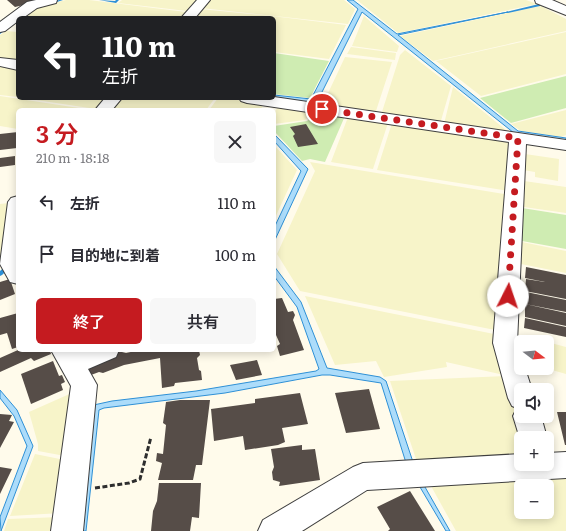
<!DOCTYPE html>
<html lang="ja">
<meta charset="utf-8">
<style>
body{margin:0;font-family:Literata,"Noto Sans JP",serif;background:#f7f7f7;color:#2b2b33;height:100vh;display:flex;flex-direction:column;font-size:15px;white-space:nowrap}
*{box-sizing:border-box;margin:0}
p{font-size:13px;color:#7c7c81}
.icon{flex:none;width:22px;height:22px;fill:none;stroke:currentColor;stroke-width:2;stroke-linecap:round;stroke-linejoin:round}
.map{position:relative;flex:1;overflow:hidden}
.details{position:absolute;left:16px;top:108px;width:260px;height:244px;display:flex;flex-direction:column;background:#fff;border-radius:6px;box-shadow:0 2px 10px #0003}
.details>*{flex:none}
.banner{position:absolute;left:16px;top:16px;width:260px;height:84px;border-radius:6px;box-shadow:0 2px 10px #0003;background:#202124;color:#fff;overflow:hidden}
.needle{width:26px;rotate:106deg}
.buttons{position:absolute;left:514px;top:335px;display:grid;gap:8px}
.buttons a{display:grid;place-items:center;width:40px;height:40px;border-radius:6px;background:#fff;box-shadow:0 2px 10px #0003;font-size:20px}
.pin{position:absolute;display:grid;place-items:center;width:34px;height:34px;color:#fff;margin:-17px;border:2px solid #fff;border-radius:50%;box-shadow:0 1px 4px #0007}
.me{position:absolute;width:44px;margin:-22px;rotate:4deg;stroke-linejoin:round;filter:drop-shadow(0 0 3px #0008)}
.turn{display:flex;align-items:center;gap:14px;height:84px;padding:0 20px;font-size:18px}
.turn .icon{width:52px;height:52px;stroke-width:2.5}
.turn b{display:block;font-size:28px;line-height:34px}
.round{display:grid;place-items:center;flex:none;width:42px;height:42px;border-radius:6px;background:#f7f7f7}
.overview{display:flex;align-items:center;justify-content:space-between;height:68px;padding:0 20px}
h1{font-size:24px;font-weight:600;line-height:30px;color:#c51b20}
.button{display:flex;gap:8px;margin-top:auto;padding:8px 20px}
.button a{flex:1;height:46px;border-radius:6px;background:#c51b20;color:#fff;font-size:16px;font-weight:600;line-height:46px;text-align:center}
.button a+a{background:#f7f7f7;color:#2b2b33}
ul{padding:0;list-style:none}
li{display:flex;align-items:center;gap:12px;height:52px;padding:0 20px}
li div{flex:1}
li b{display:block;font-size:15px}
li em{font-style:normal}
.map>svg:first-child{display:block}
</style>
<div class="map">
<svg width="566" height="531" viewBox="0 0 566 531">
<rect width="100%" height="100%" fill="#fffbeb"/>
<path fill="#f7f4c9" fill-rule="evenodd" d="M66 0H89L186 12 181 18H23L37 7Z
M122 0H198L187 11 118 3Z
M209 0H344L355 9 348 24 201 8Z
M357 0H526L537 4 398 33Z
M541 6 566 19V31L433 61 400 36Z
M200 9 272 16 346 25 329 59 274 52V18H192Z
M364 16 399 46 397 52 352 46Z
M6 31 18 32V62L0 59V35Z
M566 32V74L481 96 436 61Z
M351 47 396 53 395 60 347 54Z
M405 50 451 86 440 124 381 115 400 55Z
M345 57 392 62 375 114 322 106Z
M0 65 18 68V97L0 95Z
M453 87 511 134 444 124Z
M0 96 92 110H18V129L0 126Z
M23 98H106L96 109Z
M122 98H215L206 110H111Z
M218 98H225L264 104 260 110H209Z
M278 106 309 110 310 115 305 120 274 124V114Z
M566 110V135L561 137 521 131 511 124Z
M348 117 388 123 373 169 331 162Z
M392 123 512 140 509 191 377 170Z
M274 145 297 170 274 220Z
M525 154 559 159 558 181 535 177V172L523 170Z
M310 162 510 195 500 331 300 291 277 254 315 171Z
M524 181 566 187V213L524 207Z
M9 203 4 261 0 262V204Z
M522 242 566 251V273L521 264Z
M305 296 494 334 504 375 446 362 447 367 384 377 376 361 335 365Z
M547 342 566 347V374L545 368H547Z
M506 376 526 438H521V457L417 462 390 381Z
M74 392 65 456 38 451V444L29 412Z
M35 454 65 460 61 513 10 516Z
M566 473V531H456L426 477ZM521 486H547V512H521Z
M60 517 58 531H4L8 519Z"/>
<path fill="#cfecb2" d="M274 53 329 61 310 98 274 94Z
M566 76V108L511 123 480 98Z
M320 112 345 116 325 162 310 159 302 161 274 131V126L307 121Z
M522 208 566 215V249L522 241Z"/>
<path fill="#acdcfa" stroke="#2e90d6" d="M347 0H353L397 34 508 12 398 35 518 131 566 138V142L514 133 362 12 316 104 274 98V95L311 99 358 9Z
M274 134 308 169 274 242V228L301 171 274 141Z
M274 266 301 302 327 368 380 377 386 381 414 465 407 466 381 383 330 375H322L225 393 104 408 99 410 86 531H75L89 406 112 401 196 391 316 371 319 369 297 307 274 276Z
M0 390 17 410 33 446 1 531 0 517 27 446 14 416 0 398Z
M421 480 450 531H446L417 482Z"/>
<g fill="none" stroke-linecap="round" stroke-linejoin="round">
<path fill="#2e90d6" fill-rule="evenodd" d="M59 0H63L51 4 50 3Z
M99 0 115 1 116 0H119L116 3Z
M539 4H540V6L508 13 506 12Z
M17 19H18V21L0 34V32Z
M18 255V260L2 275 0 276V271L16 256Z"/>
</g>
<path fill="#564d48" d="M7 0H41V1L15 7Z
M306 124 318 144 298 147 293 136 295 134 290 127Z
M18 132 17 148 0 150V134Z
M15 156V165L0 167V158Z
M526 267 566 275V299L525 291 526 279 545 282 525 278Z
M10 279 15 294 0 300V282Z
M526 292 566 300V312L525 304Z
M282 298 288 312 293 311 295 315 293 320 304 350 280 356 277 346 280 344 276 335H274V299Z
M525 304 566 313V326L525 317Z
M18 313V347L12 349 7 333 0 335V318Z
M525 318 566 327V337L524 328Z
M18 350H50L51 354 34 361 31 358 0 372V358Z
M140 350H199L200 355 197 358 199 370 201 371 202 380 175 383 174 386 162 388 160 358 124 365 103 373 99 372 91 375 86 367 118 351 126 353Z
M257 360 262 375 236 380 230 365Z
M53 361 59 376 62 375 65 382 61 384 63 390 31 404 21 374Z
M369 389 380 429 346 433 335 393Z
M300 393 308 424 282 428 285 442 278 445 245 450 243 436 214 441 211 409 255 403V399Z
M180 400H210L202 465H196L193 480H158L162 463 156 461 157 453 163 454 166 425 163 423 166 402Z
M557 412H566V445H565Z
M0 414 12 415 9 421 14 422 0 448Z
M302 445V450L315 449 320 480 279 486 280 482 273 480 272 472 274 467 271 449Z
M0 467 12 469 0 494Z
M159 483H201L199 518 192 517 190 531H151L153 511 157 501Z
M410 491 435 531H388L390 529 377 507Z"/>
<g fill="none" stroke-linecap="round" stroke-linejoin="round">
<g stroke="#3f3f3f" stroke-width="2">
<path id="minor" d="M36 0H57L56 3 37 8 23 18H18V21L5 31 0 32V22L27 2Z
M197 0H210L195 18H181Z
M535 0H552L566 6V15L536 3Z
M0 58 18 60V70L0 66Z
M274 97 566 140V150L526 144 517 343 521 355V368H525L532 390H521V416H541L547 438H521V442L513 416 517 408 512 406 508 398 493 343 509 142 247 103 241 101 239 98Z
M105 98H122L112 110H95Z
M18 196V284L10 282 0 264 8 202 11 198Z
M51 350H76L77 352 82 350H119L116 357 88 369 97 385 83 531H51L71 386Z
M566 452V478L367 490 302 531H258L263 520 353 467 363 463 521 454V464H547V453Z"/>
</g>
<path stroke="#2e2e2e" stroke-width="3" stroke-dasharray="5 2.5" stroke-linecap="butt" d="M95 488 129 483 140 479 151 437"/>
<use href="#minor" fill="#fff" fill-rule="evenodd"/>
</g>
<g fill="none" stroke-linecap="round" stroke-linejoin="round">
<path stroke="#c51b20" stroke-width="7" stroke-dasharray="0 12.6" d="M322 109 518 138 508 296"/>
</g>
</svg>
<div class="buttons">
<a><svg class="needle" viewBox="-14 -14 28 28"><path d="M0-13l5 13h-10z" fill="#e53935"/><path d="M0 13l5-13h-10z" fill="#7c7c81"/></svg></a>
<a><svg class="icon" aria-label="sound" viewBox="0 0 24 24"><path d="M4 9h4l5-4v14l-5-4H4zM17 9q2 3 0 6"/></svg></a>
<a>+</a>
<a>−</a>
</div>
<div class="pin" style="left:322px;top:109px;background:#d93025"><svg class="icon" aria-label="arrive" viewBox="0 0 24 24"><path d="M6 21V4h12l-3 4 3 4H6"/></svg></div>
<svg class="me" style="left:508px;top:296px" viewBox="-20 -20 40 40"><circle r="19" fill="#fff"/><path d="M0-13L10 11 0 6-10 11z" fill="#c51b20"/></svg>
<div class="banner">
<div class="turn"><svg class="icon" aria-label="left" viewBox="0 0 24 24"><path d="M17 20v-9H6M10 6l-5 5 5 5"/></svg><div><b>110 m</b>左折</div></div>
</div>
<section class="details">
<div class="overview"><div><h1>3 分</h1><p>210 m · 18:18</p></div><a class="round"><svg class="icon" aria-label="close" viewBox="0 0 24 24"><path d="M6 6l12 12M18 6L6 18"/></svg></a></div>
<ul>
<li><svg class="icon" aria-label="left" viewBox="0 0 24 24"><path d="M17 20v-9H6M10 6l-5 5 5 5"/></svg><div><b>左折</b></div><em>110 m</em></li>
<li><svg class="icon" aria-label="arrive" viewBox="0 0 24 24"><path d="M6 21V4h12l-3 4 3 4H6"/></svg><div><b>目的地に到着</b></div><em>100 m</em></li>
</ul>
<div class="button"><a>終了</a><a>共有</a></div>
</section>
</div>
